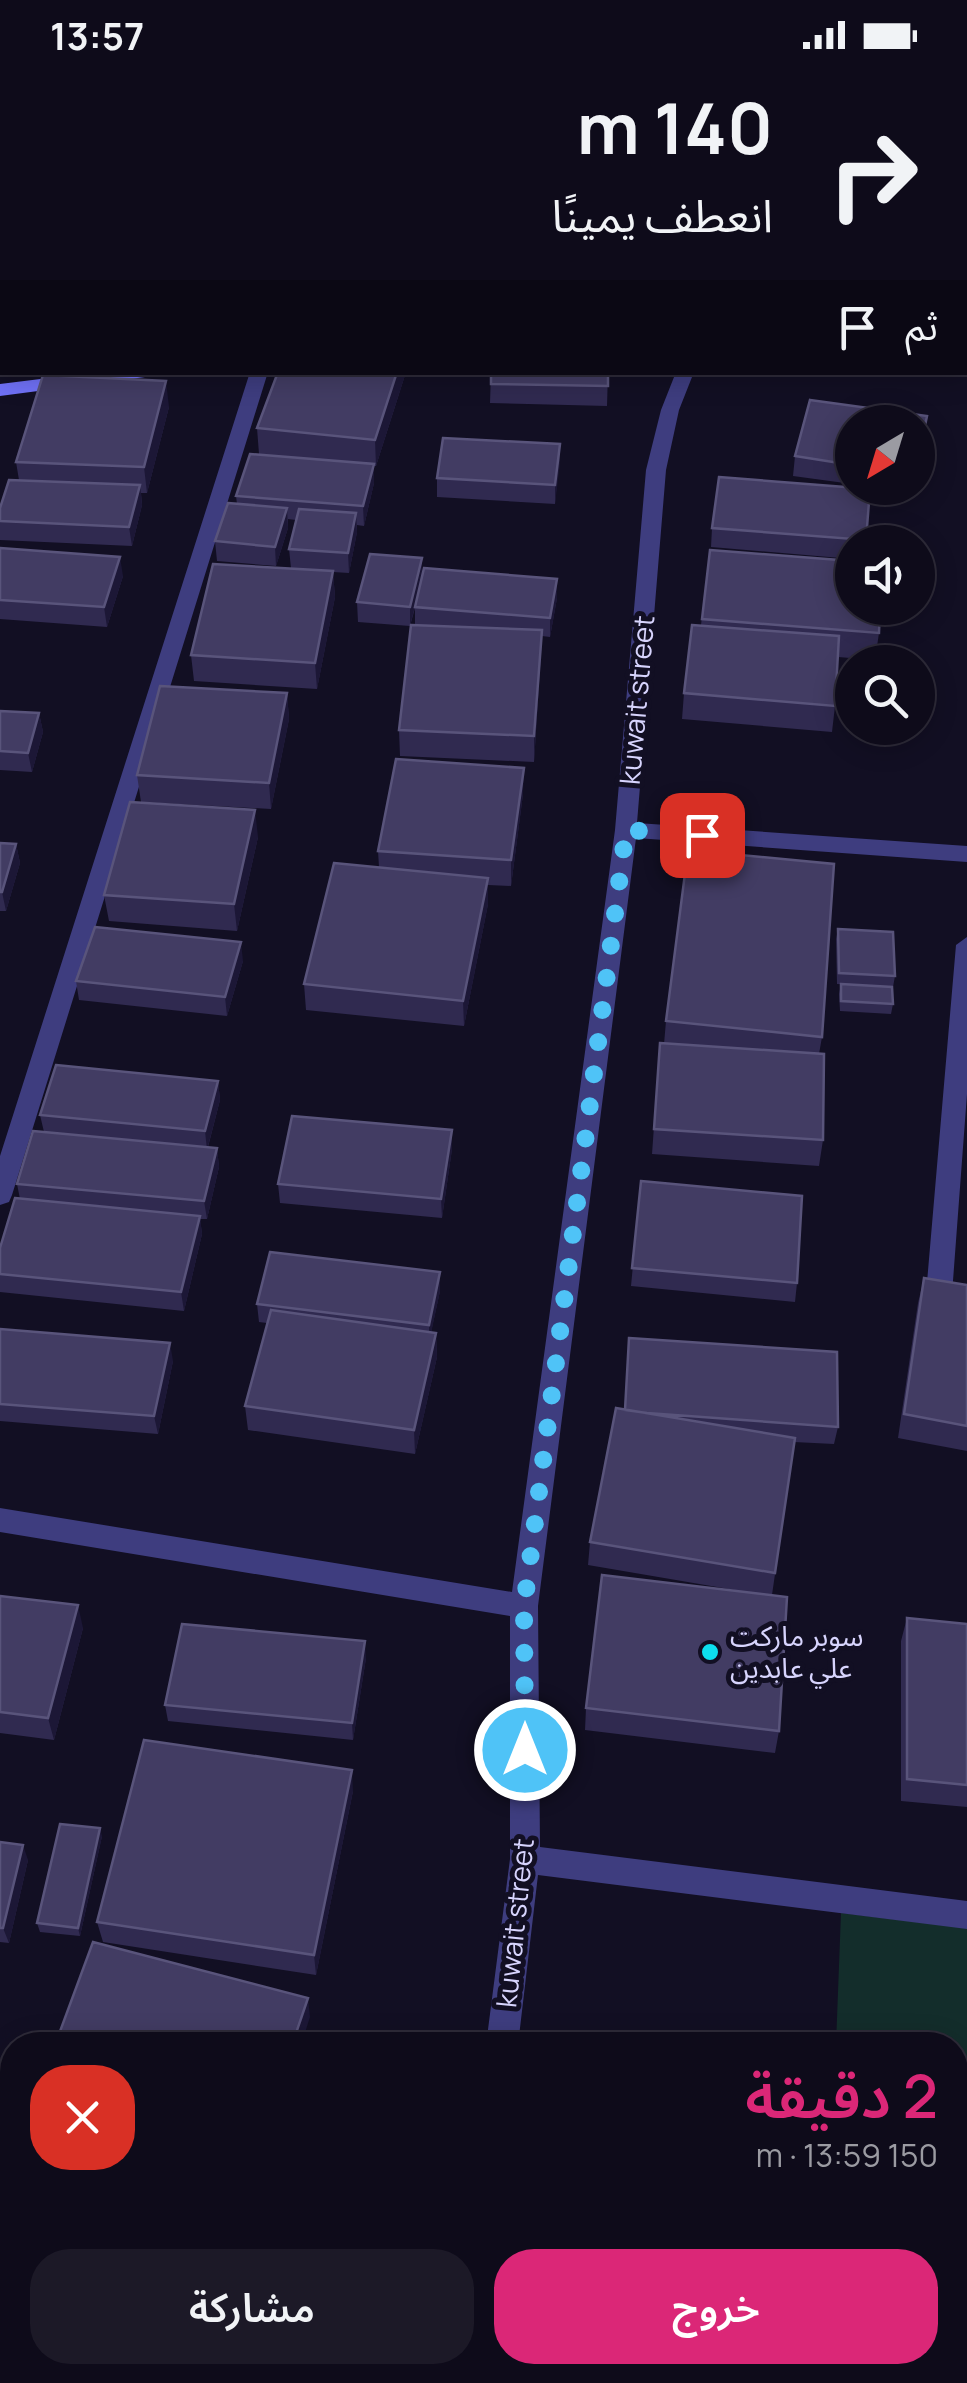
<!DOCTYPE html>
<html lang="ar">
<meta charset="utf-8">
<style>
body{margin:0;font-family:Manrope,"Noto Sans Arabic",sans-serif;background:#1c1927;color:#f1f3f6;direction:rtl;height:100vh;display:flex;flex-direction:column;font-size:38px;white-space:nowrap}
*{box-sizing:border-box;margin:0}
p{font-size:32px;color:#9b9ba2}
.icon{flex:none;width:55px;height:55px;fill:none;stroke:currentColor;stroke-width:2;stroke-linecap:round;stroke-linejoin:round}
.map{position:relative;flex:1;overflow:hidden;direction:ltr}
.panel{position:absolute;left:0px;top:1962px;width:968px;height:352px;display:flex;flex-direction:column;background:#0e0b1a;border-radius:40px 40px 0 0;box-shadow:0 5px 25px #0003,0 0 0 2px #2e2b39;direction:rtl}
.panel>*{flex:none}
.top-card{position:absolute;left:0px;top:0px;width:968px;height:305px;box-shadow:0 5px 25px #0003,0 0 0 2px #2e2b39;direction:rtl;background:#0e0b1a;color:#f1f3f6;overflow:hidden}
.needle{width:65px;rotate:218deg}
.controls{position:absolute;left:835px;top:335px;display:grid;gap:20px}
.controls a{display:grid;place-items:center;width:100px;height:100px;border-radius:50%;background:#0e0b1a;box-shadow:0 5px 25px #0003,0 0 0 2px #2e2b39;font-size:50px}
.pin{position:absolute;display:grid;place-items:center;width:85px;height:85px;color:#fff;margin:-42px;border-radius:20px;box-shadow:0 5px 15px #0006}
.me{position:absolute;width:110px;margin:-55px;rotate:0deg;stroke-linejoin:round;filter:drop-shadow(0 0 8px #0008)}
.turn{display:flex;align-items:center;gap:35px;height:210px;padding:0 30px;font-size:45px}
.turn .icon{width:130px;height:130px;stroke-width:2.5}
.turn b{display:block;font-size:70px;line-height:85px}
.then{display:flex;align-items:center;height:95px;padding:0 30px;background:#0003;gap:20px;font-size:38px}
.round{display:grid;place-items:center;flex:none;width:105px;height:105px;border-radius:40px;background:#1c1927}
.head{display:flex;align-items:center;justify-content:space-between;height:170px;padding:0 30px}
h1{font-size:60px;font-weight:600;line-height:75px;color:#db2777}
.primary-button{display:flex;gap:20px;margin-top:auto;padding:20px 30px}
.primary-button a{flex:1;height:115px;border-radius:40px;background:#db2777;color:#fff;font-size:40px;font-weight:600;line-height:115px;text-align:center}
.primary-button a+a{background:#1c1927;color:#f1f3f6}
.status{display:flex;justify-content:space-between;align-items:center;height:70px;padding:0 50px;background:#0e0b1a;direction:ltr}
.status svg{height:28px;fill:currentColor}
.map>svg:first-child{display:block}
</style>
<div class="status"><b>13:57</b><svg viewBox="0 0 49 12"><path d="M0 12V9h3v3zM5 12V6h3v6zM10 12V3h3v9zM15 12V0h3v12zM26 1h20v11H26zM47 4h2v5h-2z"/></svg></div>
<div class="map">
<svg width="967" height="2313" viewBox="0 0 967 2313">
<rect width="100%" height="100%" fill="#120f23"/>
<path fill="#132d2b" d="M841 1843 967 1858V2284L955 2282V1975H836Z"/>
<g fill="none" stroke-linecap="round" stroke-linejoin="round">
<path stroke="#36afa4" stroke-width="8" stroke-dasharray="6 9" stroke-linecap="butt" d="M723 2302 778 2313"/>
<path fill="#3e3d7f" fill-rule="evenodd" d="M65 0H93L94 2H67Z
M0 146H2V156H0Z
M250 302H268L12 1125 9 1132 0 1135V1086Z
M676 302H694L679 340 666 400 637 753 967 776V792L636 768 538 1536 540 1777 967 1831V1859L538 1805 518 1975H486L510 1789V1546L0 1462V1438L512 1522 615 760 646 400 661 340Z
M967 867V1024L952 1224 948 1231H930L926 1224 956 875Z
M444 2302H478L476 2313H442Z"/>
<path fill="#7071f7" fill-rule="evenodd" d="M97 302H154L145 307 0 326V314Z"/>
<path fill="#bb61f6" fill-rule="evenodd" d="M756 0H780L781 2H758Z
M866 0H891L892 2H868Z
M918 0H943L944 2H920Z
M965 22H967V32H965Z
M965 42H967V52H965Z"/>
</g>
<path fill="#302a50" d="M242 0H326L325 2H261Z
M476 0H693L691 2H476Z
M965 55 967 56 966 128H965Z
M967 213V241L965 240V214Z
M406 302 376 396H374V413L364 456 357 455V462L349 503 333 502 335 527 317 619 194 611 191 585 291 498 289 479 296 450 288 449V458L276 496 217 491 215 471 237 434 236 426 259 384 257 358Z
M491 302H608L607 336 490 333Z
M810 330 927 346 918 396V352H852V414L793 406 795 386Z
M169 337 147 423H141L142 435 132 476 0 470V438L19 410 16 392Z
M560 374 555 434 437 427V408Z
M875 418H912L911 423Z
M712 458 866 470V472H852V489L711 477Z
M0 478 123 506 107 557 0 549Z
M710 480 879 563 875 590 838 587 835 636 832 662 682 649 684 623 701 555Z
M422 506 557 509V528L550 567 542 566 534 692 400 686 399 660 415 555V538L410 556 358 552 357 532Z
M287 623 289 649 271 739 141 732 137 705Z
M0 641 39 643 43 662 32 702 0 700Z
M523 724 511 816 488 815V834L464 956 306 940 304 914 379 797 378 781Z
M258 767 237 861 109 851 104 825Z
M0 773 16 774 20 793 6 841H0Z
M838 859 895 906 893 917 837 914 836 869Z
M243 891 227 946 79 930 76 911Z
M841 914 893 934 891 944 840 941 839 924Z
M666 951 822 967 819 984 823 1070 819 1096 652 1084 660 973 664 974Z
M218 1011 220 1030 208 1077 217 1078 219 1097 207 1149H200L202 1164 184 1241 0 1222V1178L20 1129 17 1114 44 1062 40 1045Z
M452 1060V1079L442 1148 280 1133 278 1114Z
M641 1111 797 1213 795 1232 631 1216Z
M924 1208 967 1215V1381L898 1368 918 1233Z
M440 1221 431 1262 436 1263 437 1287 415 1384 248 1360 245 1336 267 1253 259 1252 257 1234Z
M0 1259 173 1291 158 1364 0 1351Z
M624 1340 838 1357 834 1374 794 1372 772 1525 779 1661 775 1683 585 1660 586 1638 758 1524 588 1495 590 1472Z
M0 1526 83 1558 54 1670 0 1663Z
M907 1548 967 1554V1737L901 1731V1571Z
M366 1588 353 1670 168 1651 165 1635Z
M353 1721 316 1905 103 1872 97 1852Z
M102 1766 80 1866 40 1862 37 1853Z
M0 1772 28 1790 9 1873 0 1872Z"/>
<path fill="#1c1736" d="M676 0H693L691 2H674Z
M397 302H406L376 396 375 370Z
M166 311 169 337 147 423 144 397Z
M560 374V393L555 434V415Z
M374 394V413L364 456 363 436Z
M140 415 142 435 132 476 129 457Z
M287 438 288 458 276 496 275 477Z
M356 443 357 462 349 503 348 483Z
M120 487 123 506 107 557 104 537Z
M422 488V508L410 556V537Z
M333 501 335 527 317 619 315 593Z
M557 509V528L550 567V548Z
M542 560 541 586 534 692V666Z
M287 623 289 649 271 739 269 713Z
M39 643 43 662 32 702 28 683Z
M524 698 523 724 511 816V790Z
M255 740 258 767 237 861 234 834Z
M16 774 20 793 6 841 2 822Z
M488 808V834L464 956 463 931Z
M241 872 243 891 227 946 225 927Z
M218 1011 220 1030 207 1080 205 1061Z
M452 1060V1079L442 1148 441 1129Z
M217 1078 219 1097 207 1149 204 1131Z
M200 1146 202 1164 184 1241 181 1222Z
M440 1202V1221L429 1273V1255Z
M436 1263 437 1287 415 1384 414 1360Z
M170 1273 173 1291 158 1364 154 1346Z
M78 1535 83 1558 54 1670 48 1648Z
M365 1571 366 1588 353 1670 352 1653Z
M352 1700 353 1721 316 1905 314 1885Z
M100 1758 102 1766 80 1866 78 1858Z
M23 1775 28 1790 9 1873 3 1858Z
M308 1928 310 1947 301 1975H292Z"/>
<path fill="#423c63" stroke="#59547b" stroke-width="2.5" d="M571 0H676L674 2H583Z
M965 55 967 56V108H965Z
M278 302H397L375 370 257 358Z
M491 302H608V316L491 314Z
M43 305 166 311 144 397 16 392Z
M810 330 927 346 918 389V352H852V395L795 386Z
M443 368 560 374 555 415 437 408Z
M250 384 374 394 363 436 236 426Z
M719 407 870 419 866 470 712 458Z
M9 410 140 415 129 457 0 451V438Z
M228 433 287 438 275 477 215 471Z
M299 439 356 443 348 483 289 479Z
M0 478 120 487 104 537 0 530Z
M710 480 852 491V538H880L879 563 702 549Z
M370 484 422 488 410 537 357 532Z
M213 494 333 501 315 593 191 585Z
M424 498 557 509 550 548 415 537Z
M411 555 542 560 534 666 399 660Z
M692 555 839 566 835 636 684 623Z
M160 616 287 623 269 713 137 705Z
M0 641 39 643 28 683 0 681Z
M396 689 524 698 511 790 378 781Z
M130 732 255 740 234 834 104 825Z
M0 773 16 774 2 822H0Z
M688 780 834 794 822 967 666 951Z
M334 793 488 808 463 931 304 914Z
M95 857 241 872 225 927 76 911Z
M838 859 893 862 895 906 839 903Z
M841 914 892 917 893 934 841 931Z
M660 973 824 984 823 1070 654 1059Z
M56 995 218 1011 205 1061 40 1045Z
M292 1046 452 1060 441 1129 278 1114Z
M33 1061 217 1078 204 1131 17 1114Z
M641 1111 802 1126 797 1213 632 1198Z
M15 1128 200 1146 181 1222 0 1204V1178Z
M270 1182 440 1202 429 1255 257 1234Z
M924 1208 967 1215V1356L904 1344Z
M271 1240 436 1263 414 1360 245 1336Z
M0 1259 170 1273 154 1346 0 1334Z
M629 1268 837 1282 838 1357 647 1343 625 1340Z
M616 1338 795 1368 775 1503 590 1472Z
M602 1505 787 1527 779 1661 586 1638Z
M0 1526 78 1535 48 1648 0 1642Z
M907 1548 967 1554V1715L907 1709Z
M182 1554 365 1571 352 1653 165 1635Z
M144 1670 352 1700 314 1885 97 1852Z
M60 1754 100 1758 78 1858 37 1853Z
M0 1772 23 1775 3 1858H0Z
M93 1872 308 1928 292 1975H55Z"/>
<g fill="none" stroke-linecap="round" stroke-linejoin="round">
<path stroke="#4fc3f7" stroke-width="18" stroke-dasharray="0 32.4" d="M525 1680 524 1536 626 760 702 765"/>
</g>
<circle fill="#0ddfef" stroke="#120f23" stroke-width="4" cx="710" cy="1582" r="10"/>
<g text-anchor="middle" stroke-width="10" stroke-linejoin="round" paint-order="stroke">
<g font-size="28" fill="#d7d4fd" stroke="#120f23">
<text transform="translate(637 630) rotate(-85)" y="10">kuwait street</text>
<text transform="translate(515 1853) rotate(-84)" y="10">kuwait street</text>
</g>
<g font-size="28" fill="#d7d4fd" stroke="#120f23" text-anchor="start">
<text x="730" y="1576">سوبر ماركت<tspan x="730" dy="32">علي عابدين</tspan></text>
</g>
</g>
</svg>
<div class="controls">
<a><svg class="needle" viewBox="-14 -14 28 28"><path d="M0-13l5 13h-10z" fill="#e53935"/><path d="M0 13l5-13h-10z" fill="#9b9ba2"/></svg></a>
<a><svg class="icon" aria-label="sound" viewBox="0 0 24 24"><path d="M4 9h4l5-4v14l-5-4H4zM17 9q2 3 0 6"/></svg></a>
<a><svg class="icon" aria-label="search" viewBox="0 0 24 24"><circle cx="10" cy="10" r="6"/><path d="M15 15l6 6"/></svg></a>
</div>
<div class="pin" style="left:702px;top:765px;background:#d93025"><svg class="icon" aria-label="arrive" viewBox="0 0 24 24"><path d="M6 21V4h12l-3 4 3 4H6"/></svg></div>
<svg class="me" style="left:525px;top:1680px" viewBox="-20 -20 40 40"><circle r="17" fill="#4fc3f7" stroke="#fff" stroke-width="3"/><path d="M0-11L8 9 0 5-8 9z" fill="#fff"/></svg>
<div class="top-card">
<div class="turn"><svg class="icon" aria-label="right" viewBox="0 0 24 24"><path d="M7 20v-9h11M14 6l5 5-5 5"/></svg><div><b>140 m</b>انعطف يمينًا</div></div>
<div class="then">ثم<svg class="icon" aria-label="arrive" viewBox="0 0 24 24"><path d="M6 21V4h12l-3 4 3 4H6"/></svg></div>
</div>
<section class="panel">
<div class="head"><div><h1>2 دقيقة</h1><p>150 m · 13:59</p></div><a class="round" style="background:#d93025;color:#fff"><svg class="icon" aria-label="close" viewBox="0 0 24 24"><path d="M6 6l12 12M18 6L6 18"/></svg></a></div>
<div class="primary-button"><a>خروج</a><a>مشاركة</a></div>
</section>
</div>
